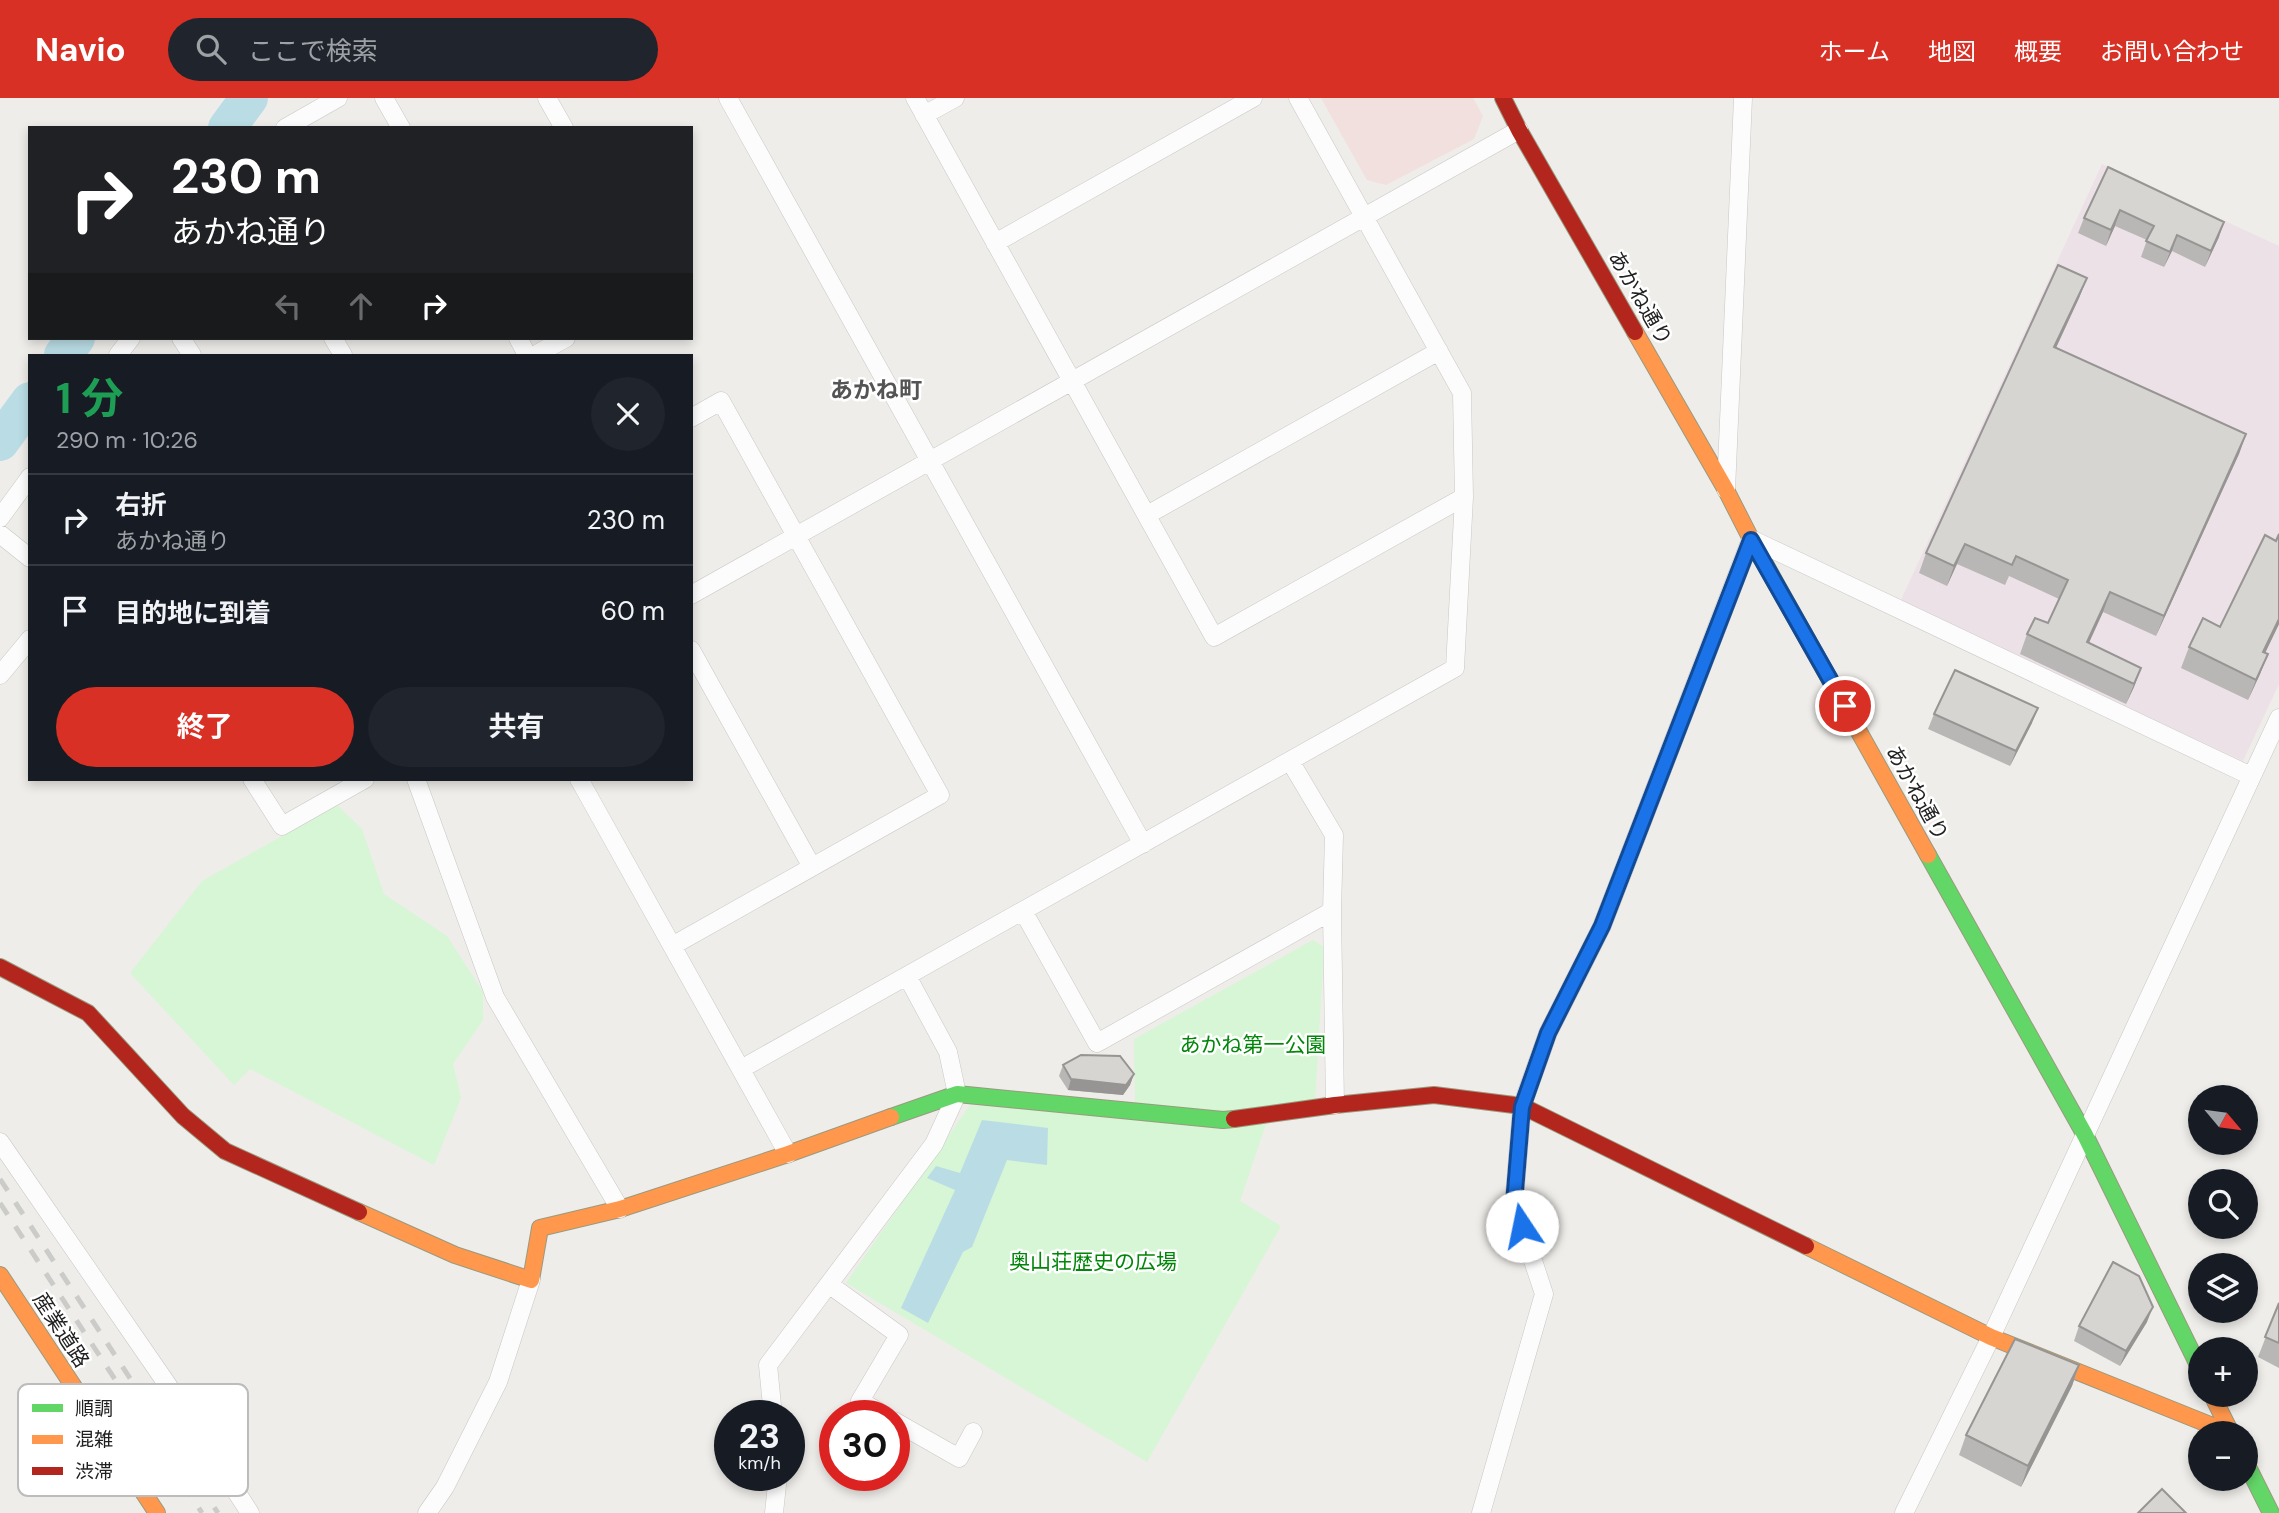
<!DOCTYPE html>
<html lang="ja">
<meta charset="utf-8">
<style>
body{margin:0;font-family:"DM Sans","Noto Sans JP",sans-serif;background:#20242c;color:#f1f3f6;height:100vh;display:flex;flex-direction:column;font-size:26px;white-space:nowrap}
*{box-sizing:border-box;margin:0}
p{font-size:23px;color:#9ea1a6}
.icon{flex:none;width:38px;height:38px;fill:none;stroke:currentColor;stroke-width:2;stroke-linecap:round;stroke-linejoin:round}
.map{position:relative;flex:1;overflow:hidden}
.panel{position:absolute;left:28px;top:256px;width:665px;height:427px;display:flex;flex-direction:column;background:#171b24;border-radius:0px;box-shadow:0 4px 10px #0003}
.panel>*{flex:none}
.hud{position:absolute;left:28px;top:28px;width:665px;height:214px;border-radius:0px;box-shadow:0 4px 10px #0003;background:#202124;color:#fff;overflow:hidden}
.needle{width:46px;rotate:119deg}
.fabs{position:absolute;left:2188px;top:987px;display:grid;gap:14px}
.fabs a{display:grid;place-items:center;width:70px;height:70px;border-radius:50%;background:#171b24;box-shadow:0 4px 10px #0003;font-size:35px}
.speed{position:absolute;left:714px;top:1302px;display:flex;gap:14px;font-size:35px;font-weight:700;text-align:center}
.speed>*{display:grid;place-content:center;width:91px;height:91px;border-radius:50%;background:#171b24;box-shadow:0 4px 10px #0003;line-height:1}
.speed small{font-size:18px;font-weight:400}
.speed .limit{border:10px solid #d22;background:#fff;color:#111}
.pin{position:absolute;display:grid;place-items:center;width:60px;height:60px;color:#fff;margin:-30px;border:4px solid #fff;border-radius:50%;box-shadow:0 2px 7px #0007}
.me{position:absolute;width:77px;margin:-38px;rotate:349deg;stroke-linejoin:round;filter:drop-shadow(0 0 5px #0008)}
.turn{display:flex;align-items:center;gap:24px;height:147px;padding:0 28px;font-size:32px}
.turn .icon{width:91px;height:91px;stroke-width:2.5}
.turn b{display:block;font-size:49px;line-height:60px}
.lanes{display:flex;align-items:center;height:66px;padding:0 28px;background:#0003;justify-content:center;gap:35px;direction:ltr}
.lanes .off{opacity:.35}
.round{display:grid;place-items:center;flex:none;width:74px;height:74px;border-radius:37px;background:#20242c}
.overview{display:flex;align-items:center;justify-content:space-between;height:119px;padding:0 28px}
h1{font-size:42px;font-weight:700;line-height:52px;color:#1e9e55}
.action{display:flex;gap:14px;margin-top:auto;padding:14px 28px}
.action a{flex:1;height:80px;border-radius:42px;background:#d93025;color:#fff;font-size:28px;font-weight:700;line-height:80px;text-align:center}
.action a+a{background:#20242c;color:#f1f3f6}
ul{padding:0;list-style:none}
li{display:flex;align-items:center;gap:21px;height:91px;padding:0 28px;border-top:2px solid #363941}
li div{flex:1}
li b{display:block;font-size:26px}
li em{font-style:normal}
header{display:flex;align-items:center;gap:42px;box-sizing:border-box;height:98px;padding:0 35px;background:#d93025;color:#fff}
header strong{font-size:33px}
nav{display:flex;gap:38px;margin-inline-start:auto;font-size:24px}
.search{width:490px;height:63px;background:#20242c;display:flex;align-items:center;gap:18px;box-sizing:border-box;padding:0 24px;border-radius:38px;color:#9ea1a6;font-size:26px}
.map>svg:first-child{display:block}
</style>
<header>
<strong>Navio</strong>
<div class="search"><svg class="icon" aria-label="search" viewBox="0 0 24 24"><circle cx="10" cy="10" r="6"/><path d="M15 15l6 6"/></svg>ここで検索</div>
<nav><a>ホーム</a><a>地図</a><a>概要</a><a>お問い合わせ</a></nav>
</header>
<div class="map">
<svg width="2279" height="1415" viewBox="0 0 2279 1415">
<rect width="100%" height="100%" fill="#efede9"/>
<path fill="#f2e0de" d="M1321 0H1473L1483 18 1474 41 1386 87 1367 82Z"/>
<path fill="#ede1e8" d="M2102 66 2279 148V586L2243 663 1900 504Z"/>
<path fill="#d6f6d5" d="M337 707 362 731 384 796 447 838 483 894V922L453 966 461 1000 434 1067 250 971 234 987 130 875 202 783Z
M1313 842 1324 849 1315 1003 1214 1014 1135 1007 1134 941Z
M970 1007 1266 1026 1240 1103 1281 1128 1147 1364 846 1185Z"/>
<path fill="#badde5" d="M982 1022 1048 1030 1047 1067 1007 1062 972 1149 963 1154 928 1225 901 1210 955 1092 927 1080 936 1068 960 1075Z"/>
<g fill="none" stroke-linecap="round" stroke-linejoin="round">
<path stroke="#badde5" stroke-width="38" d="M227 30 249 0
M63 257 76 240
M0 344 30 303"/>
<g stroke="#c8c7c5" stroke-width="19">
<path id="street" d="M384 0 401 30
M547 0 564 30
M728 0 1143 746
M915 0 1214 539 1464 399
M924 17 955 0
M285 30 338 0
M995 145 1253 0
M181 240 192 257
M333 240 343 257
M518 240 527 257
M118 257 131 240
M535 257 566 240
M1726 392 1743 0
M1147 417 1439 253
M0 420 30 379
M0 436 30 460
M691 497 1519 32
M691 552 812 769
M0 577 30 541
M1290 663 1334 737 1332 813 1335 1007
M252 681 282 728 365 681
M416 681 495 899 620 1111
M579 681 788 1056
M1023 813 1097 945 1332 813
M672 848 940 697 721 303 691 320
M741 971 1455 570 1464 399 1462 295 1298 0
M0 1044 167 1286 250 1415
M830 1187 899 1237 860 1303 886 1318
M773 1318 768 1267 934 1046 957 996 948 954 907 878
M894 1323 959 1360 973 1334
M427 1415 445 1389 498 1284 531 1182
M774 1415 778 1377
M1481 1415 1544 1196 1514 1105 1522 1008 1548 935 1602 828 1751 441 2251 678
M1904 1415 1991 1239 2279 620"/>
</g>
<g stroke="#999a7f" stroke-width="18">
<path id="fast" d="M1928 757 2085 1037 2200 1271
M891 1019 957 996 1223 1022 1234 1021
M2245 1363 2271 1415"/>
</g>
<g stroke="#999a7f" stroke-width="18">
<path id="slow" d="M1635 234 1726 392 1751 441 1928 757
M359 1114 455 1157 531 1182 540 1130 620 1111 788 1056 891 1019
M1806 1148 1991 1239 2230 1335
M0 1177 157 1415
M2212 1297 2231 1335"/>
</g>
<g stroke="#999a7f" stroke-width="18">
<path id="jam" d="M1503 0 1519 32 1635 234
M0 869 88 915 183 1018 225 1053 359 1114
M1234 1021 1335 1007 1434 997 1522 1008 1806 1148"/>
</g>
<use href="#street" stroke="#fdfcfc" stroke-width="18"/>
<use href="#fast" stroke="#63d668" stroke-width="16"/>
<use href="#slow" stroke="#ff974d" stroke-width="16"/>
<use href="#jam" stroke="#b3261e" stroke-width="16"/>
<path stroke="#cbcbca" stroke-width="5" stroke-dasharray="14 14" stroke-linecap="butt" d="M0 1081 218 1415
M0 1105 202 1415"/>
</g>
<path fill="#b9b7b5" d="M2108 69 2219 139 2205 169 2172 153 2164 169 2141 159 2147 142 2115 128 2106 148 2078 135 2084 120Z
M2087 180 2079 200 2056 250 2246 336 2239 356 2156 538 2103 514 2089 545 2141 570 2134 589 2126 606 2020 556 2027 536 2048 525 2059 501 2009 478 2005 487 1957 466 1947 488 1919 475 1926 455Z
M2279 436V526L2265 555 2260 576 2248 602 2181 570 2189 549 2220 529Z
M1934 616 2032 625 2010 668 1928 631Z
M1063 967 1134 976 1130 987 1123 997 1068 992 1059 978Z
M2279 1205V1270L2258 1259Z
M2147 1224 2120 1268 2074 1243 2079 1228Z
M2079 1267 2072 1288 2021 1389 1959 1357 1966 1337Z"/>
<path fill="#969593" d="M2120 112 2115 128 2106 148 2111 132Z
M2224 124 2219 139 2205 169 2211 153Z
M2177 137 2172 153 2164 169 2170 154Z
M2087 180 2079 200 2047 269 2054 249Z
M2246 336 2239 356 2156 538 2164 518Z
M1965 446 1957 466 1947 488 1954 468Z
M2110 494 2103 514 2080 564 2087 544Z
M2279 521V526L2256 574 2263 554Z
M2268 556 2260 576 2248 602 2256 582Z
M2141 570 2134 589 2126 606 2134 586Z
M2038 610 2032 625 2010 668 2016 653Z
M1134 976 1130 987 1123 997 1068 992 1071 981Z
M2153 1209 2147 1224 2120 1268 2126 1253Z
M2079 1267 2072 1288 2021 1389 2028 1368Z"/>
<path fill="#d7d5d2" stroke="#969593" stroke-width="2" d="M2108 69 2224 124 2211 153 2177 137 2170 154 2146 143 2154 128 2120 112 2111 132 2084 120Z
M2058 167 2087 180 2054 249 2246 336 2164 518 2110 494 2087 544 2141 570 2134 586 2027 536 2035 520 2048 525 2068 482 2016 458 2012 467 1965 446 1954 468 1926 455Z
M2279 436V521L2263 554 2268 556 2256 582 2189 549 2203 520 2220 529 2265 437 2276 443Z
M1955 572 2038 610 2016 653 1934 616Z
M1081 957 1120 958 1134 976 1126 987 1071 981 1063 967Z
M2113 1164 2139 1178 2153 1209 2126 1253 2079 1228Z
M2279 1205V1245L2265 1239Z
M2015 1241 2079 1267 2028 1368 1966 1337Z
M2162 1391 2186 1415H2138Z"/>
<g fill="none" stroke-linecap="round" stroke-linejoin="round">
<g stroke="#114b97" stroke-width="18">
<path id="route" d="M1522 1128 1514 1105 1522 1009 1548 935 1602 828 1751 442 1845 608"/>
</g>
<use href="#route" stroke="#1a73e8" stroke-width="12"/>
</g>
<g text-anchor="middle" stroke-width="5" stroke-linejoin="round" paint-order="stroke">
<g font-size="21" fill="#212121" stroke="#fff">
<text transform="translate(1640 200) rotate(60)" y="7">あかね通り</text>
<text transform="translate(1917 695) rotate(61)" y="7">あかね通り</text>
<text transform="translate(61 1232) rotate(57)" y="7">産業道路</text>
</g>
<g font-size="21" fill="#02860a" stroke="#fff">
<text x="1253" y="954">あかね第一公園</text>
<text x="1093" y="1171">奥山荘歴史の広場</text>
</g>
<g font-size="23" font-weight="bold" fill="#545454" stroke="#fff">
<text x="876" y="300">あかね町</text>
</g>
</g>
<rect x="18" y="1286" width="230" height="112" rx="10" fill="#fff" stroke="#bcbcbc" stroke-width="2"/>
<rect x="32" y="1306" width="31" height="8" fill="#63d668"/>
<rect x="32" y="1337" width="31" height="9" fill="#ff974d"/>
<rect x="32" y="1369" width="31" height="8" fill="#b3261e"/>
<g font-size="19" fill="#212121">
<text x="75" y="1317">順調</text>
<text x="75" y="1348">混雑</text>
<text x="75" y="1380">渋滞</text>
</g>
</svg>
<div class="fabs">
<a><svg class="needle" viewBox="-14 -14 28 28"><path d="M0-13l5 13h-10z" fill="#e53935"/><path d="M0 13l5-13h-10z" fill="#9ea1a6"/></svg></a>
<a><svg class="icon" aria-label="search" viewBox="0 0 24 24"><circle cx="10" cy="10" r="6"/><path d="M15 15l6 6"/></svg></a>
<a><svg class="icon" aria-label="layers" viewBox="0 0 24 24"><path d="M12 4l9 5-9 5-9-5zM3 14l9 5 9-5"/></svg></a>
<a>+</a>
<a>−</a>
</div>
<div class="speed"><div>23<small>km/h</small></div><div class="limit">30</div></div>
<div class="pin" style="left:1845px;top:608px;background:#d93025"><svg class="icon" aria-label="arrive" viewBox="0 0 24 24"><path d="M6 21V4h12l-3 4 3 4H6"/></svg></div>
<svg class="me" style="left:1522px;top:1128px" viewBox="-20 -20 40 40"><circle r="19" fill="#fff"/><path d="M0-13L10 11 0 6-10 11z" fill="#1a73e8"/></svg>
<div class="hud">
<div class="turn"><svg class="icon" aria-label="right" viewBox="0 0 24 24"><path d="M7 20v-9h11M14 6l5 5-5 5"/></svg><div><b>230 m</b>あかね通り</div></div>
<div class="lanes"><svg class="icon off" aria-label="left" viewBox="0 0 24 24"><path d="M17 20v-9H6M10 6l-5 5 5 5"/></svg><svg class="icon off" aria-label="ahead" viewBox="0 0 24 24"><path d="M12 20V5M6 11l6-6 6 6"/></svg><svg class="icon" aria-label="right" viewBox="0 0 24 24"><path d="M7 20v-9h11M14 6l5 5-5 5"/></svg></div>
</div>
<section class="panel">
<div class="overview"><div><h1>1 分</h1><p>290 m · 10:26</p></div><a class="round"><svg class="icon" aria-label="close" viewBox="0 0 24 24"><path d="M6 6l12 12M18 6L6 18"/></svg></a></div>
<ul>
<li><svg class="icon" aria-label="right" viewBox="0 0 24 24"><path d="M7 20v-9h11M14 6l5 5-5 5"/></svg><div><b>右折</b><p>あかね通り</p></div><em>230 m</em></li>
<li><svg class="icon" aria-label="arrive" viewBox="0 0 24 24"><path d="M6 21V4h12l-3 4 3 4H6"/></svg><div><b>目的地に到着</b></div><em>60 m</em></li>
</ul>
<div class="action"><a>終了</a><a>共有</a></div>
</section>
</div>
